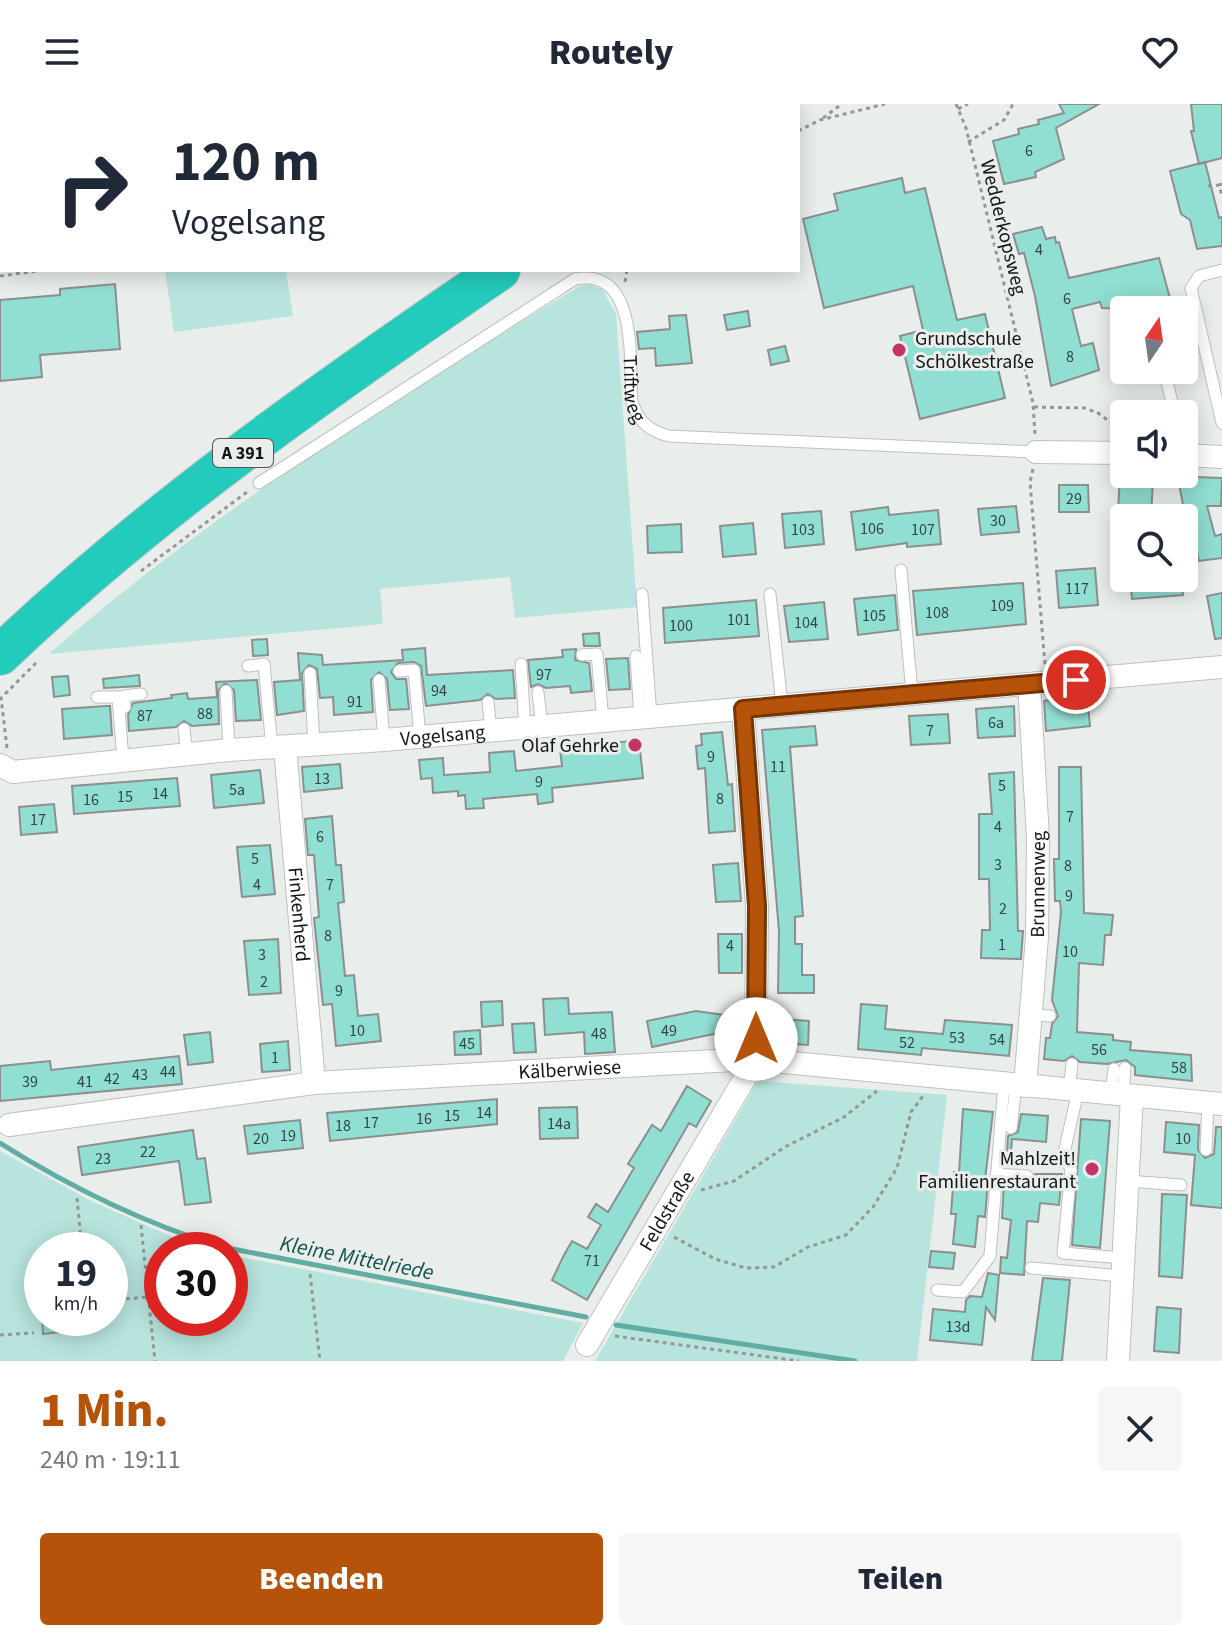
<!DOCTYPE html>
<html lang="de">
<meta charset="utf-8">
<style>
body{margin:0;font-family:"Source Sans 3",sans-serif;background:#f6f6f7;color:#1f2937;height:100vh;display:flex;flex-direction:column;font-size:30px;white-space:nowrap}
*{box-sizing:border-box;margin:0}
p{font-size:26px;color:#747a83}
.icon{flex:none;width:44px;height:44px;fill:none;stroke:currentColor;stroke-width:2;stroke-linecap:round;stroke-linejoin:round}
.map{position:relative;height:1257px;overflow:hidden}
.drawer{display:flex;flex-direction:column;background:#fff;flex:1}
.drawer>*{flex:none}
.guide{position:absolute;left:0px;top:0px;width:800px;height:168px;box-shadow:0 4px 20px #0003;background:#fff;color:#1f2937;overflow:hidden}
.needle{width:52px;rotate:13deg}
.controls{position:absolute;left:1110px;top:192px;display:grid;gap:16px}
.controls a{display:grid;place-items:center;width:88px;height:88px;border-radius:8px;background:#fff;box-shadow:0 4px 20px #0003;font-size:40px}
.speed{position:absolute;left:24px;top:1128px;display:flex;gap:16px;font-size:40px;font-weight:700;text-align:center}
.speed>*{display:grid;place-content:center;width:104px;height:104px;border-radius:50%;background:#fff;box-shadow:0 4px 20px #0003;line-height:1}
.speed small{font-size:20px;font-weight:400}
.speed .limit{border:12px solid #d22;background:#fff;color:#111}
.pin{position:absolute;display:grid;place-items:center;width:68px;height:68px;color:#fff;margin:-34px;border:4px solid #fff;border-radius:50%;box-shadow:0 2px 8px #0007}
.me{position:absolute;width:88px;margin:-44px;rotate:0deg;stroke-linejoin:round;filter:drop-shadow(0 0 6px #0008)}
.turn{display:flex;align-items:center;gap:28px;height:168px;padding:0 40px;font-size:36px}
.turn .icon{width:104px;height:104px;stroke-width:2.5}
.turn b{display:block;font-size:56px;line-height:68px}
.round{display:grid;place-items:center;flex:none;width:84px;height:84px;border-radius:8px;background:#f6f6f7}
.overview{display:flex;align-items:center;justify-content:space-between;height:136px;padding:0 40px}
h1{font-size:48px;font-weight:800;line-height:60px;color:#b45309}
.button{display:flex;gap:16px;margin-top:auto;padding:16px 40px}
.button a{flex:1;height:92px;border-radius:8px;background:#b45309;color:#fff;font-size:32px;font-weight:800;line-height:92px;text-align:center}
.button a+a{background:#f6f6f7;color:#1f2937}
header{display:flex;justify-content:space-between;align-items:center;height:104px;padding:0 40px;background:#fff;font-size:36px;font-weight:800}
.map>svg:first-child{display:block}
</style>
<header><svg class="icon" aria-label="menu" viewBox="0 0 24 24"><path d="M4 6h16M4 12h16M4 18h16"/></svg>Routely<svg class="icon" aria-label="heart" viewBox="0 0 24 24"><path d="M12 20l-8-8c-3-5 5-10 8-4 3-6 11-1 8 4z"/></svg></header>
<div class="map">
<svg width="1222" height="1257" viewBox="0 0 1222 1257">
<rect width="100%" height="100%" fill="#e9edec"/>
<path fill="#b7e4dd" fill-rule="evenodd" d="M165 166H286L293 212 174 228Z
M590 181 602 185 616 210 637 503 515 514 510 473 380 485 383 520 49 550C211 408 396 293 580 182Z
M758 977 947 991 917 1257H595Z
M0 1047 91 1097 202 1146H162V1214H230V1151L583 1219 563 1257H0ZM42 1146H110V1214H42Z"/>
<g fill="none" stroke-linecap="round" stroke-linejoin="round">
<path stroke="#60ada3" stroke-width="5" d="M610 2 613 0
M0 159H2
M0 1039C70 1083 143 1119 222 1143L586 1213
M616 1221 855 1257"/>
</g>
<path fill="#91ded3" stroke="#8b908f" stroke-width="2" d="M1059 0H1099L1056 24 1064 55 1035 68 1036 73 1004 80 993 37 1019 30 1018 25 1039 20 1038 16 1064 9Z
M1191 0H1222V54L1199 60 1191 27H1194Z
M1205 58 1219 114 1222 113V142L1197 145 1190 116 1181 110 1170 67Z
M902 74 905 89 925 84 957 216 985 210 1005 294 920 315 900 232 923 226 913 182 824 204 803 115 838 106 834 90Z
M1042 123 1046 135 1055 133 1056 139 1059 138 1069 174 1159 154 1171 198 1140 206 1102 204 1100 198 1072 205 1081 242 1093 239 1099 266 1051 282 1035 192 1024 149 1019 150 1013 130Z
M115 180 120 245 40 251 42 273 0 277V196L60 191V185Z
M748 207 750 222 727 226 724 211Z
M686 211 692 259 656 262 655 244 639 245 637 228 670 225 669 212Z
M785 242 789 257 771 261 768 246Z
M1120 373 1153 375 1151 414H1137V408L1118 407Z
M1196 373 1222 374 1221 402H1207L1215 432 1222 430V454L1199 457 1193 431 1189 432 1179 380 1196 378Z
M1059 381H1088L1089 408H1059Z
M1016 402 1019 428 981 431 978 405Z
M888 403 889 411 938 406 941 440 907 443V439L856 446 851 408Z
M821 407 824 440 785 444 782 410Z
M753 419 756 450 723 453 720 422Z
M681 420 682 448 648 449 647 422Z
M1095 464 1098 501 1059 504 1056 467Z
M1130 474H1182L1183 491 1132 495Z
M1023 479 1026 520 917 531 913 487Z
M1222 489V534L1215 535 1207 492Z
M895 491 898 526 858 531 854 495Z
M756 496 759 532 665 539 663 504Z
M824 498 828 535 789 538 784 502Z
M599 529 600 542H584L583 530Z
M267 535 268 551 253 552 252 536Z
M425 544 427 571 513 566 515 594 496 595 488 590 480 596 426 602 421 562 414 558 398 559 391 568 396 575H406L409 605 390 606 387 575 379 568 371 576 373 608 334 611 333 593 320 594 317 565 309 561 302 569 304 607 277 611 274 578 300 576 298 549 322 551 323 561 403 556 402 546Z
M576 545 575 556 589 559 592 587 571 589 570 582 546 584 538 580 531 583 528 556 563 553 562 546Z
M628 554 630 585 609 586 606 555Z
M139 571 140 582 104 584 103 575Z
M68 572 70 591 54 593 52 573Z
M257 576 261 616 236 617 234 586 225 579 218 587 219 620 192 622 184 617 176 623 129 627 128 611 133 599 172 594 171 591 187 589 188 595 217 593 216 578Z
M1087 592 1090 622 1046 627 1044 597Z
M106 602H110L112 631 64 635 62 605Z
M1014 602 1015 632 978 634 976 605Z
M948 610 950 639 911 641 909 612Z
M815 622 817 641 790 643 803 812 795 813V840H802V871H814V889H778L779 827 762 626Z
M722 628 728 681 732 680 735 727 709 729 705 664 698 665 696 642 702 641 701 630Z
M639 636 643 674 552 684 553 698 538 700 537 690 483 695 484 704 466 705 465 691 458 692V687L433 689 432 674 421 675 419 656 443 654 444 671 490 668 489 649 514 647 516 667 562 662 560 645Z
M340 660 342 684 304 688 302 663Z
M1059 663H1081L1084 809 1113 811 1111 831H1105L1103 861 1079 859 1077 928 1113 931V936L1131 938 1130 946 1191 951 1192 977 1135 971V963L1126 956 1107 960 1080 958 1072 952 1064 957 1044 955 1046 934H1050L1052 920 1058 912 1052 896 1061 808 1060 797H1055L1054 755H1059Z
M260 666 264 699 214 704 211 671Z
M1014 668 1018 827H1023L1021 855 981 854 982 826H990L989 775H979V710H992L989 670Z
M177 674 180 702 74 710 72 682Z
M54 700 57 728 21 731 19 703Z
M332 712 336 761H341L344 798 338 799 345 872 354 871 358 912 378 910 381 937 336 942 332 900 323 901 314 814 319 813 314 751H308L305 715Z
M270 741 275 790 242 793 237 743Z
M738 759 741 797 716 798 713 761Z
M718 830H742V869H719Z
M278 835 281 889 249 891 244 837Z
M568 894 569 910 612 908 615 948 585 950 584 928 545 931 543 895Z
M502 897 503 921 482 923 481 898Z
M861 900 887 902 885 925 943 930 945 916 1012 921 1009 952 922 944 921 951 858 945Z
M696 907 724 911 728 927 652 943 647 917Z
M781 915 809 917 808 941 780 939Z
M534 919 536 948 514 949 512 920Z
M480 926 481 950 455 951 454 928Z
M210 928 213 958 188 961 184 931Z
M288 937 290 966 262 968 260 940Z
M179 952 182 980 0 997V962L50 957 51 966Z
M687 982 711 997 696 1023 689 1019 587 1196 552 1176 564 1151 572 1137 587 1145 601 1121 588 1113 596 1100 608 1108 634 1064 628 1060 652 1021 661 1027Z
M497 995V1020L330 1037 327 1009Z
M577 1003 578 1034 540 1035 539 1004Z
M963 1005 993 1008 985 1076 988 1077 985 1113 978 1112 975 1143 953 1140 956 1110H951L954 1068 959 1069Z
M1021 1010 1048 1012 1046 1038 1012 1035 1011 1048H1007L1008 1032 1018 1028Z
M1081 1015 1110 1017 1100 1144 1072 1141Z
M300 1016 303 1044 248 1050 244 1022Z
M1166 1018 1199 1021 1198 1046 1205 1054 1214 1050 1216 1023H1222V1104L1191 1101 1195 1051 1164 1048Z
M193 1026 197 1055 205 1054 211 1098 185 1101 179 1057 82 1071 78 1043Z
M1035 1070H1062L1059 1101 1040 1099 1038 1118 1027 1117 1024 1171 1000 1169 1001 1153 1007 1154 1011 1116 1002 1114 1004 1079 1033 1081Z
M1162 1090 1187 1091 1182 1174 1159 1172Z
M931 1147 955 1149 953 1165 929 1163Z
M988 1169 999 1171 995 1216 986 1203 982 1241 930 1236 933 1205 965 1208 966 1196 970 1192 982 1193Z
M1043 1174 1070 1176 1062 1257H1032Z
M1157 1203 1181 1205 1179 1249 1154 1247Z
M42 1214H59L60 1228 43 1230Z"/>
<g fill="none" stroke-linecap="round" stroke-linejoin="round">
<g stroke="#bdc1c0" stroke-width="13">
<g id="service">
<path d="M546 2 549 0"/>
<path d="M1222 166 1199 172 1191 184 1222 319"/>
<path d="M1164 266 1175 310"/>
<path id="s1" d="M259 379 575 175C639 163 629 257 632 298 639 318 649 327 669 332L1036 348"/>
<path d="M901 466 912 590"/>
<path d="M642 490 651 613"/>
<path d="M770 490 782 601"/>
<path d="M582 551 597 550 603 617"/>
<path d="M636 552 640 614"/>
<path d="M521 560 525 624"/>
<path d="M248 562 264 560 272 644"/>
<path d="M399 567 414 566 420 633"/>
<path d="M310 569 314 641"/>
<path d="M379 576 384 636"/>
<path d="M226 587 229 646"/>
<path d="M538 588 542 623"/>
<path d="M97 593H118L123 656"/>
<path d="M488 598 491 627"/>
<path d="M125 603 124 592 141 590"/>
<path d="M184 625 187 650"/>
<path d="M1031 911 1050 912"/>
<path d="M1069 986 1072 960"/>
<path d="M1078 987 1064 1049 1071 1066 1063 1149 1123 1154"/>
<path d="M1111 990 1114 965"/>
<path d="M1123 991 1125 964"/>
<path d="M1011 1024 1016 981"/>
<path d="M1206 1046 1208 999"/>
<path d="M997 1070 1027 1072"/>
<path d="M1127 1077 1181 1081"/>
<path d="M1031 1164 1122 1172"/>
<path d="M937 1186 963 1188 990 1152 1004 980"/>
</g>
</g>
<g stroke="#bdc1c0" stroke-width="24">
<g id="minor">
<path d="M133 0 134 2"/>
<path d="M1036 348 1124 349"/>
<path d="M1184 351 1222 353"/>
<path id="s2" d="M285 643 314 979"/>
<path id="s3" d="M0 661 13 668 229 646 384 636 1222 563"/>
<path id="s4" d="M1025 982 1037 833 1038 734 1029 580"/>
<path id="s5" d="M9 1021 314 979 752 955 1222 1000"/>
<path id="s6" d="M587 1241 745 974 756 935 757 802 743 605"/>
<path d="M1118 1257 1132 992"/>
</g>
</g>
<g stroke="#c7c7c7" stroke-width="42">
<path id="motorway" d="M688 2 691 0
M735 2 738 0
M0 551C152 406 327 284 500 166"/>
</g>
<path stroke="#949797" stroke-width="3" stroke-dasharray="4 4" stroke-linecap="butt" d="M352 0 353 2
M956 0 966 24 1033 299 1035 330
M635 2 638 0
M958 5 968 0
M823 14 842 0
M798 27 820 16 885 0
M968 38 1004 16 1013 0
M1222 80 1219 81 1222 92
M1208 82 1219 81
M0 172 44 166
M625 178 627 166
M1034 303 1085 304 1098 309 1124 328
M1033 365 1030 378 1045 561
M141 467 247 388
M7 644 1 594 36 559
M701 1086 734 1077 785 1043 844 1013 877 987
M77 1094 82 1146
M141 1121 155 1257
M674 1133 715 1155 746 1164 774 1163 808 1143 846 1131 873 1103 897 1064 911 1008 923 992
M310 1170 320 1257
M110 1196 149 1193
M0 1231 34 1229
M615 1232 799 1257"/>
<use href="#service" stroke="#fff" stroke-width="11"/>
<use href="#minor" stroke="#fff" stroke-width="22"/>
<use href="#motorway" stroke="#23cbbc" stroke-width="40"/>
</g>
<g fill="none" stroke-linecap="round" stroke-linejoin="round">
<g stroke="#753606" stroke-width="20">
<path id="route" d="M756 935 757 802 743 605 1076 576"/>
</g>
<use href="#route" stroke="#b45309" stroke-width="14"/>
</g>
<g fill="#c33565" stroke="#e9edec" stroke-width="3">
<circle cx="899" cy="246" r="8"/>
<circle cx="635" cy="641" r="8"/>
<circle cx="1092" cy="1065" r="8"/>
</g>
<g text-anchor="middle" stroke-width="6" stroke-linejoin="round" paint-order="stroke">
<g font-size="16" fill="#334744">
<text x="1029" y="52">6</text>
<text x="1039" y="151">4</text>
<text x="1067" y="200">6</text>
<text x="1070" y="258">8</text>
<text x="1074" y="400">29</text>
<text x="998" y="422">30</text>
<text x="872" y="430">106</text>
<text x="803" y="431">103</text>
<text x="923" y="431">107</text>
<text x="1077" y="490">117</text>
<text x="1002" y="507">109</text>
<text x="937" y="514">108</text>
<text x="874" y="517">105</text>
<text x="739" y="521">101</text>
<text x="806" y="524">104</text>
<text x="681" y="527">100</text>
<text x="544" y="576">97</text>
<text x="439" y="592">94</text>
<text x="355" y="603">91</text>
<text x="205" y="615">88</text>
<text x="145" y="617">87</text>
<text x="996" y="624">6a</text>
<text x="930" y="632">7</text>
<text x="711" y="658">9</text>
<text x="778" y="668">11</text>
<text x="322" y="680">13</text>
<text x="539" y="683">9</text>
<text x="1002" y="687">5</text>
<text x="237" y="691">5a</text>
<text x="160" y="695">14</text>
<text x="125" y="698">15</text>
<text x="720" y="700">8</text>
<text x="91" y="701">16</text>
<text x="1070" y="718">7</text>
<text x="38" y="721">17</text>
<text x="998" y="728">4</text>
<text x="320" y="738">6</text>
<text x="255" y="760">5</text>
<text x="998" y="766">3</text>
<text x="1068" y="767">8</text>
<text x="257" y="786">4</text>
<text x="330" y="786">7</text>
<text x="1069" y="797">9</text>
<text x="1003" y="810">2</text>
<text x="328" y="837">8</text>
<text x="1002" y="846">1</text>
<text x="730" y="847">4</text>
<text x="1070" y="853">10</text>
<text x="262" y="856">3</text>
<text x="264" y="883">2</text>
<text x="339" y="892">9</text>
<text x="357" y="932">10</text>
<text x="669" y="932">49</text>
<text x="599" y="935">48</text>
<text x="957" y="939">53</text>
<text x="997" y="941">54</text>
<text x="907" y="944">52</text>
<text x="467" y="945">45</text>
<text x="1099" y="951">56</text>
<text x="275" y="959">1</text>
<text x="1179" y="969">58</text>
<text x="168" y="973">44</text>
<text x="140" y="976">43</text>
<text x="112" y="980">42</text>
<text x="30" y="983">39</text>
<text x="85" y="983">41</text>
<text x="484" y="1014">14</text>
<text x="452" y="1017">15</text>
<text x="424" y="1020">16</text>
<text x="371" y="1024">17</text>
<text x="559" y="1025">14a</text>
<text x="343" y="1027">18</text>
<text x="288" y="1037">19</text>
<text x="261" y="1040">20</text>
<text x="1183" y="1040">10</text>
<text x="148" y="1053">22</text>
<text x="103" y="1060">23</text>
<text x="592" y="1162">71</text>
<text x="958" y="1228">13d</text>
</g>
<rect fill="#e9edec" stroke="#545656" stroke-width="2" x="213" y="335" width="60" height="28" rx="6"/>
<g font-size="18" font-weight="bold" fill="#141515">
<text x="243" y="355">A 391</text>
</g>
<g font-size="20" fill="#141515" stroke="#e9edec">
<text transform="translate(1004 123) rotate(76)" y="7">Wedderkopsweg</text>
<text dy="7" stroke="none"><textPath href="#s1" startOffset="520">Triftweg</textPath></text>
<text dy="7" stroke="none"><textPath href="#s3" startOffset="446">Vogelsang</textPath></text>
<text dy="7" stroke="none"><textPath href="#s4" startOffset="202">Brunnenweg</textPath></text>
<text dy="7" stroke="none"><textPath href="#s2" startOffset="168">Finkenherd</textPath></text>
<text dy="7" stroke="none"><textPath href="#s5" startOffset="564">Kälberwiese</textPath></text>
<text dy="7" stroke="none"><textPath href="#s6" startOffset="156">Feldstraße</textPath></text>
</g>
<g font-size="20" fill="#141515" stroke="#e9edec" text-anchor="end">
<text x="915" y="241" text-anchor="start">Grundschule<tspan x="915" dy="23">Schölkestraße</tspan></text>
<text x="619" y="648">Olaf Gehrke</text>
<text x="1076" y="1061">Mahlzeit!<tspan x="1076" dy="23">Familienrestaurant</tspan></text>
</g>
<g font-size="22" font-style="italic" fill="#10534d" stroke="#e9edec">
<text transform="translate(357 1153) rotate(11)" y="8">Kleine Mittelriede</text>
</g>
</g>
</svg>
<div class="controls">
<a><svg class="needle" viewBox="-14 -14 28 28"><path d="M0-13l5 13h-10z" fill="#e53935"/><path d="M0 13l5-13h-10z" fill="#747a83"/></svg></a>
<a><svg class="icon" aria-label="sound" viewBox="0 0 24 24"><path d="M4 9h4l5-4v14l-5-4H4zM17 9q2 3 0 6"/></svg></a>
<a><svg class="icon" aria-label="search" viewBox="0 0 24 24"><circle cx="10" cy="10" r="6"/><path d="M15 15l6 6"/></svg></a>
</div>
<div class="speed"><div>19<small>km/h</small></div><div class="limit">30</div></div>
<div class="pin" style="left:1076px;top:576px;background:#d93025"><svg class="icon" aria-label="arrive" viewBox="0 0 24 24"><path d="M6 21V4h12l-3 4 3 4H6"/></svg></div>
<svg class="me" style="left:756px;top:935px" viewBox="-20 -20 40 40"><circle r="19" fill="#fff"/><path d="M0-13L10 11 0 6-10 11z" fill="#b45309"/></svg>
<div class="guide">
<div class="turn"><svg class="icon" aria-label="right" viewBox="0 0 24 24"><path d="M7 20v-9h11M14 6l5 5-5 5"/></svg><div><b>120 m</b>Vogelsang</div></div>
</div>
</div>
<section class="drawer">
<div class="overview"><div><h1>1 Min.</h1><p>240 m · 19:11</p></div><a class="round"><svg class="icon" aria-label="close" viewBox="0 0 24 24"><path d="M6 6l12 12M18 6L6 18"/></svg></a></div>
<div class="button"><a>Beenden</a><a>Teilen</a></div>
</section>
